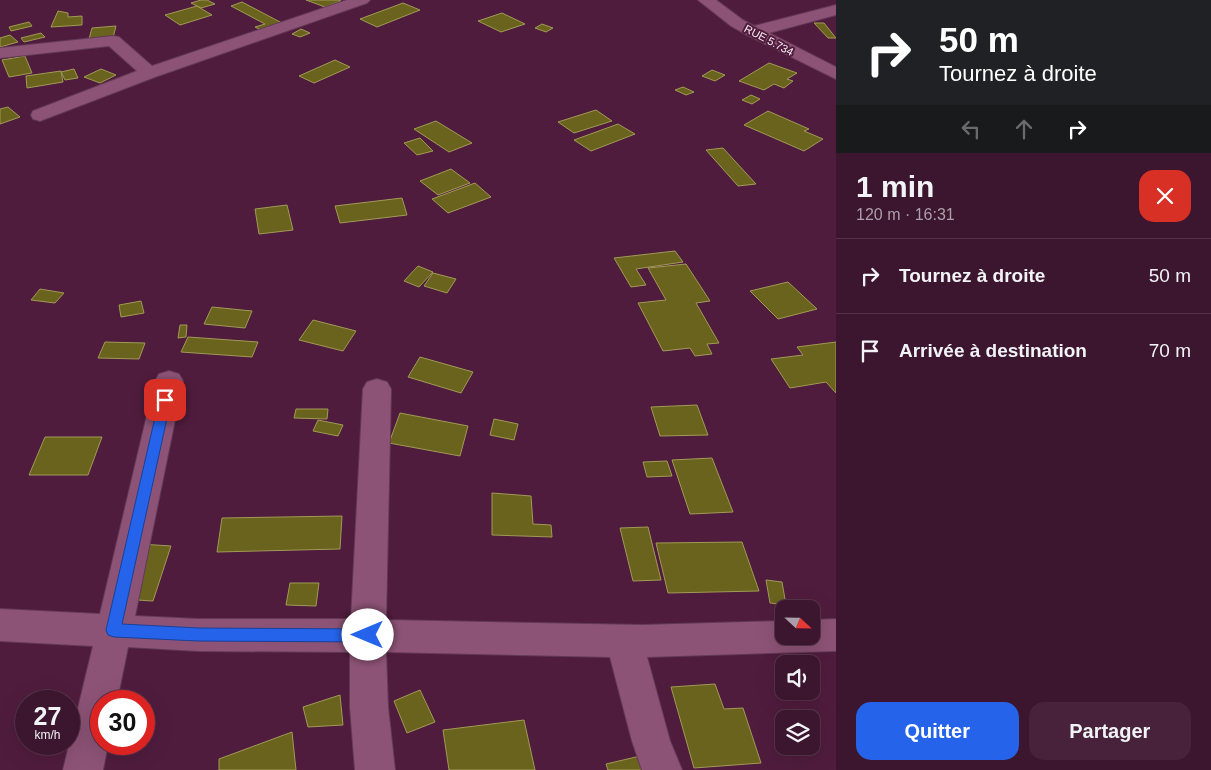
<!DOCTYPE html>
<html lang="fr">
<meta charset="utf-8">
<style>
body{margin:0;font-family:Arial,sans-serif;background:#47223a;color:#f1f3f6;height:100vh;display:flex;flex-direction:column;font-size:19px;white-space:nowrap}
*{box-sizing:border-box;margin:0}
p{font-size:16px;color:#ac9faa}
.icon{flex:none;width:28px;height:28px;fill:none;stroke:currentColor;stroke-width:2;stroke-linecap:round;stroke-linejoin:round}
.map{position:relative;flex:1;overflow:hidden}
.drawer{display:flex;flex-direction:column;background:#3c152e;width:375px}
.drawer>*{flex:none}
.guide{background:#202124;color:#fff;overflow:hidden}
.needle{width:32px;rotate:112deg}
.tools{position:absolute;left:775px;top:600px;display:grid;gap:10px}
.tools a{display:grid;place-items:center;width:45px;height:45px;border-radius:10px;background:#3c152e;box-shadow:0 5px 20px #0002,0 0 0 1px #55344a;font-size:25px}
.speed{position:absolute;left:15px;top:690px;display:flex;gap:10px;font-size:25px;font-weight:700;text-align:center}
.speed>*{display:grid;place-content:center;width:65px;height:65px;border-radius:50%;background:#3c152e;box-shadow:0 5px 20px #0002,0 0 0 1px #55344a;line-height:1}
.speed small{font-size:12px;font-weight:400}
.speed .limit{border:8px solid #d22;background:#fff;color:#111}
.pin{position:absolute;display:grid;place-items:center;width:42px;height:42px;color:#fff;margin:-21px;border-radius:10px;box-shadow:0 2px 8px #0006}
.me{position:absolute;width:55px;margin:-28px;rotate:270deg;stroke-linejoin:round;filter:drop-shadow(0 0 4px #0008)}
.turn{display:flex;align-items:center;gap:18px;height:105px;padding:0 20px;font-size:22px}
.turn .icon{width:65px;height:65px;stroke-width:2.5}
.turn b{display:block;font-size:35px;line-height:42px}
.lanes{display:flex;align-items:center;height:48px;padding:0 20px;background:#0003;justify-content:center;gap:25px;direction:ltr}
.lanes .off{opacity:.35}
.round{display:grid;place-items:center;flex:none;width:52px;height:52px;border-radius:15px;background:#47223a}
.summary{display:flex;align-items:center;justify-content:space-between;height:85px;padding:0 20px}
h1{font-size:30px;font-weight:600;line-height:38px}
.cta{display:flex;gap:10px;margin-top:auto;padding:10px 20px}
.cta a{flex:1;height:58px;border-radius:15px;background:#2563eb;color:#fff;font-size:20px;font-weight:600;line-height:58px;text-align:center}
.cta a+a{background:#47223a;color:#f1f3f6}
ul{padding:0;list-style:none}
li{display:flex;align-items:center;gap:15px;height:75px;padding:0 20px;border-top:1px solid #55344a}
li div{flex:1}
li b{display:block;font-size:19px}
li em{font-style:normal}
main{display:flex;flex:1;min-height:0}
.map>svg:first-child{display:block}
</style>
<main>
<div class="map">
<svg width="836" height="770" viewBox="0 0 836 770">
<rect width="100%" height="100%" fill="#501c3d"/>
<path fill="#69631d" stroke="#a09a56" d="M201 0H207L215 4 201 8 191 3Z
M306 0H339L341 1 325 7Z
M242 2 282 23 261 30 255 27 265 24 231 6Z
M403 3 420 10 377 27 360 19Z
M197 6 212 15 180 25 165 15Z
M58 11 68 13V17L82 16V25L51 27Z
M502 13 525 24 501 32 478 21Z
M29 22 32 26 11 31 9 27Z
M814 23H824L836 38H828Z
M542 24 553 28 546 32 535 28Z
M116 26 113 38 89 39 92 28Z
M301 29 310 33 300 37 292 34Z
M41 33 45 37 24 42 21 38Z
M10 35 18 42 0 47V38Z
M25 56 32 73 9 77 2 60Z
M335 60 350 67 314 83 299 76Z
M769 63 797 73 787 79 793 81 784 88 774 84 764 90 739 81Z
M74 69 78 78 65 80 61 72Z
M101 69 116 75 100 83 84 77Z
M712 70 725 75 715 81 702 76Z
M61 71 63 82 27 88 26 76Z
M683 87 694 92 686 95 675 90Z
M751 95 760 99 752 104 742 100Z
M8 107 20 117 0 124V109Z
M596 110 612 121 574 133 558 122Z
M768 111 809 129 804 131 823 139 804 151 744 125Z
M436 121 472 143 449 152 414 129Z
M618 124 635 134 591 151 574 140Z
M420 138 433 151 417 155 404 143Z
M723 148 756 184 738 186 706 150Z
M451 169 470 183 438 195 420 181Z
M475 183 491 197 448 213 432 199Z
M402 198 407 215 340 223 335 206Z
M287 205 293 230 259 234 255 209Z
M675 251 683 262 636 269 646 285 631 287 614 258Z
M686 264 710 301 696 303 719 343 707 344 712 354 695 356 690 348 663 351 638 303 666 300 648 268Z
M418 266 433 272 419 287 404 281Z
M433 273 456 279 447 293 424 286Z
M788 282 817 309 778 319 750 291Z
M40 289 64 293 55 303 31 300Z
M141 301 144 313 121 317 119 305Z
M212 307 252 311 245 328 204 324Z
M313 320 356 331 343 351 299 340Z
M180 325H187L186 337 178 338Z
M188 337 258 342 252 357 181 352Z
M105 342 145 343 139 359 98 358Z
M836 342V393L826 382 790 388 771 359 803 355 797 347Z
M420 357 473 372 461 393 408 377Z
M697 405 708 435 660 436 651 407Z
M296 409H328L327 419 294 418Z
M400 413 468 426 460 456 389 443Z
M494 419 518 424 514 440 490 435Z
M318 420 343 425 338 436 313 431Z
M45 437H102L88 475H29Z
M712 458 733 512 690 514 672 460Z
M667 461 672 476 647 477 643 462Z
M492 493 531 496 533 524 551 525 552 537 492 535Z
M342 516 340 549 217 552 222 518Z
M648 527 661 580 633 581 620 528Z
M742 542 759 591 668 593 656 543Z
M125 543 171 546 153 601 104 598Z
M766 580 782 582 786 605 770 603Z
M290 583H319L316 606 286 605Z
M715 684 724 709 743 708 761 763 694 768 671 687Z
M420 690 435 722 407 733 394 701Z
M340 695 343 725 308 727 303 707Z
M524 720 535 770H449L443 730Z
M292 732 296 770H219V759Z
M653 753 660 770H608L606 764Z"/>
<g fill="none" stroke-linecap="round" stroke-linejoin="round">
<g stroke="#633a56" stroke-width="2">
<path id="minor" d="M347 0H370L367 3 155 77 40 121 33 119 31 115 33 111 137 71 109 46 0 58V48L113 36 119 37 152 66Z
M698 0H716L743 20 754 26 836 5V15L769 33 836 67V79L745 34 731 26Z
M169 371 179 374 183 381 135 616 198 619H351L363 389 367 382 377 379 387 382 391 389 386 620 642 625 784 621V636H811V620L836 619V651L647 657 670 741 682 770H642L632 741 610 657 386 652 388 707 395 770H355L350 707V652L198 651 128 647 117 701H101V744H108L103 770H63L93 646 0 641V609L100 614 155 381 159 374Z"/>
</g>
<use href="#minor" fill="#8d5376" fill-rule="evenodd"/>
</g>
<path fill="#2563eb" stroke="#184099" d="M165 396 171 400 122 624 198 628 368 629 373 631 375 635 373 640 368 642 198 641 114 637 108 635 106 630 159 400Z"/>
<g text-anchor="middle" stroke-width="4" stroke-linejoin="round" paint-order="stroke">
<g font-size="11" fill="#fceef5" stroke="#501c3d">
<text transform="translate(769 40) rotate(28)" y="4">RUE 5.734</text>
</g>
</g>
</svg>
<div class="tools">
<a><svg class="needle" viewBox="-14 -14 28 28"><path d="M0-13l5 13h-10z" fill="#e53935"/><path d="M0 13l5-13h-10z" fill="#ac9faa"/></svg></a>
<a><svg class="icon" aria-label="sound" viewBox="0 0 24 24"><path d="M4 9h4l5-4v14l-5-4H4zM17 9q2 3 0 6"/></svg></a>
<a><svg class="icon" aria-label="layers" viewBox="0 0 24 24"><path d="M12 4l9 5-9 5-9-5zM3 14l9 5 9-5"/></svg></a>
</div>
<div class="speed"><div>27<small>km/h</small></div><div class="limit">30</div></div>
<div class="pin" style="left:165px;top:400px;background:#d93025"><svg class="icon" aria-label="arrive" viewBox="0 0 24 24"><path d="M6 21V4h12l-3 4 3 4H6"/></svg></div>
<svg class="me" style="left:368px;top:635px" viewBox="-20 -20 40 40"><circle r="19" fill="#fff"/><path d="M0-13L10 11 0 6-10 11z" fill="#2563eb"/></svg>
</div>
<section class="drawer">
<div class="guide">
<div class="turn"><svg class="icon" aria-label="right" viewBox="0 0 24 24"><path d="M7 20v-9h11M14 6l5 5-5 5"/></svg><div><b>50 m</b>Tournez à droite</div></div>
<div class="lanes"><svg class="icon off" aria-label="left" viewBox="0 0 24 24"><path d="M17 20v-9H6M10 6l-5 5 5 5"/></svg><svg class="icon off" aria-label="ahead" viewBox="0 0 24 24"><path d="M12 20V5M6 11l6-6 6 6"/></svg><svg class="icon" aria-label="right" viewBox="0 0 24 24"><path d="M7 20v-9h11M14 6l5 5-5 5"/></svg></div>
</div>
<div class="summary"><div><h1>1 min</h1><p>120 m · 16:31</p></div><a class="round" style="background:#d93025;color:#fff"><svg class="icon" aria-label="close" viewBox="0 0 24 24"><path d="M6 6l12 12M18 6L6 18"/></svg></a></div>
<ul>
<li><svg class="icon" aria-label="right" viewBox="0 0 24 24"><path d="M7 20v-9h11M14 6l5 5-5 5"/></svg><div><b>Tournez à droite</b></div><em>50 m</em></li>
<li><svg class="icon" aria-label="arrive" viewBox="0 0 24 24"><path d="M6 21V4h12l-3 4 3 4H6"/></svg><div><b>Arrivée à destination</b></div><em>70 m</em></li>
</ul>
<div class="cta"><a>Quitter</a><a>Partager</a></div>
</section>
</main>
